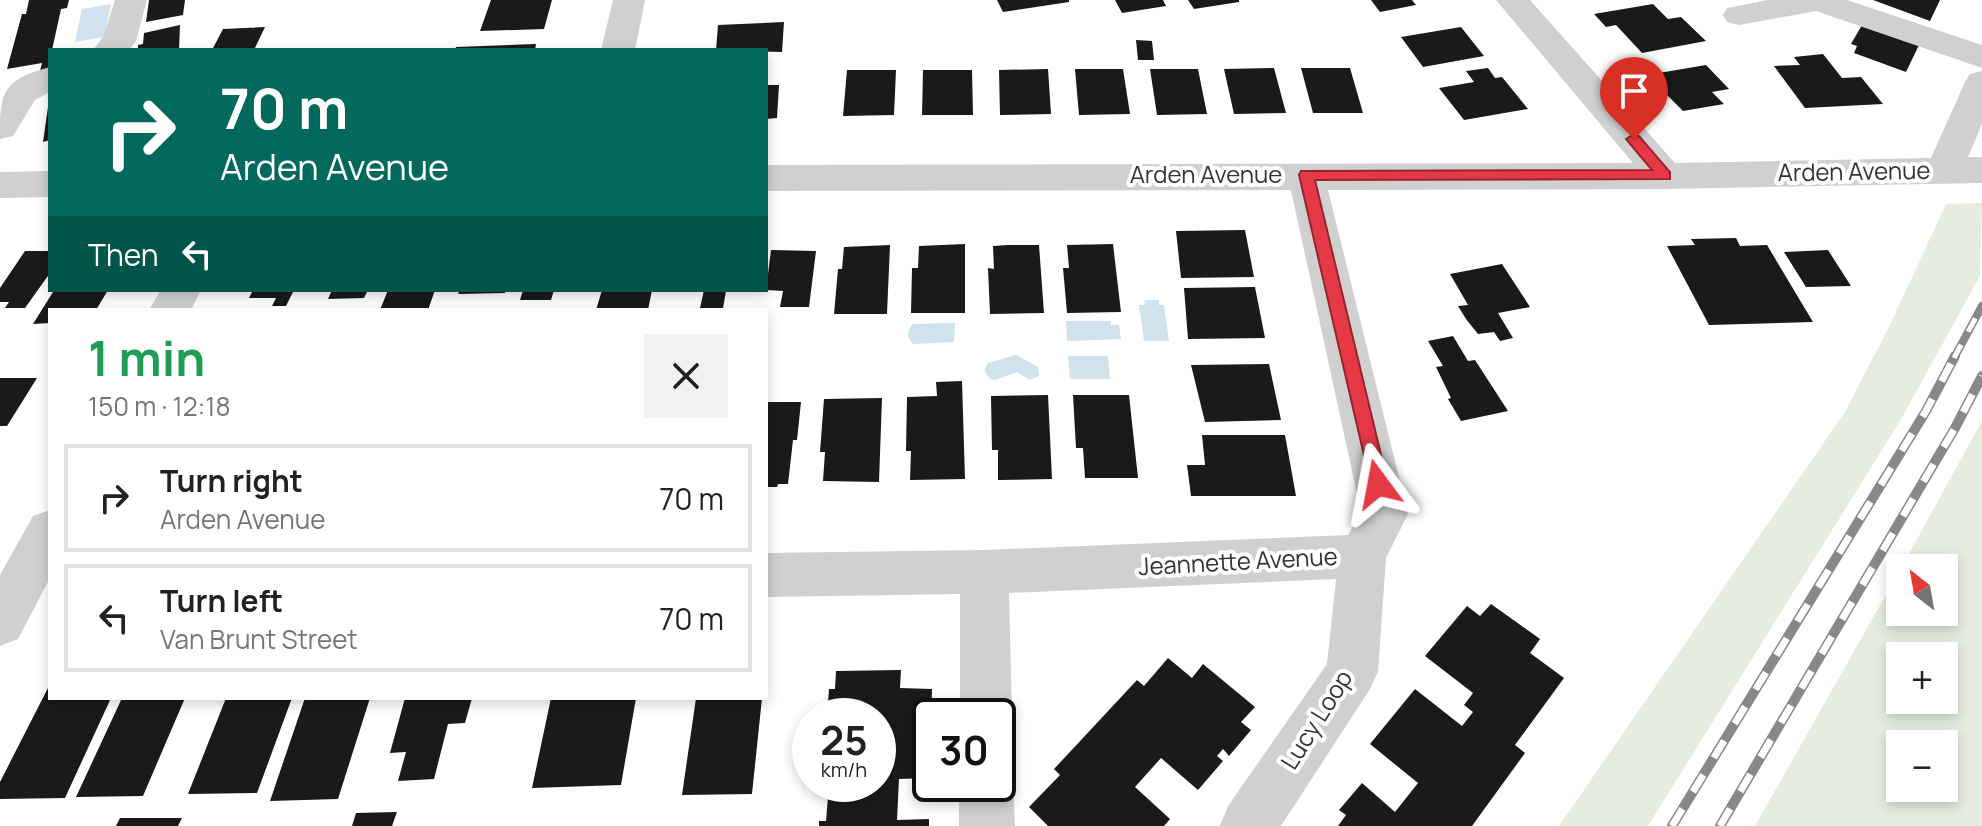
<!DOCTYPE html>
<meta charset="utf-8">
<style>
body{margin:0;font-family:Manrope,sans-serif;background:#f2f2f2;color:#202124;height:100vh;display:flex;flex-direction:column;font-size:30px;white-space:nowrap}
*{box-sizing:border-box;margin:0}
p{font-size:26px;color:#757577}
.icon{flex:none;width:44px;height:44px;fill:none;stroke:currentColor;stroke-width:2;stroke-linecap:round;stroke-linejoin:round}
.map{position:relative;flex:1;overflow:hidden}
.panel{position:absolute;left:48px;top:308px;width:720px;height:392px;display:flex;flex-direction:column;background:#fff;border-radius:0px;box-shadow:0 4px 12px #0003}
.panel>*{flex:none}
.hud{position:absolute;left:48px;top:48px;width:720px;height:244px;border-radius:0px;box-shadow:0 4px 12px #0003;background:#00695c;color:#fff;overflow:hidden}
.needle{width:52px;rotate:329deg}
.tools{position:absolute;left:1886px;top:554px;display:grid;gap:16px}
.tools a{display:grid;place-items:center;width:72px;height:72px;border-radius:0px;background:#fff;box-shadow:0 4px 12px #0003;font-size:40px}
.speed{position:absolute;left:792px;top:698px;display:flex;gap:16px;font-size:40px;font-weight:700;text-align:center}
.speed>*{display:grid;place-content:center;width:104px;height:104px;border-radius:50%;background:#fff;box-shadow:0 4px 12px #0003;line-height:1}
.speed small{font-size:20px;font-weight:400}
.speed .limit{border:4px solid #111;border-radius:12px;background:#fff;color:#111}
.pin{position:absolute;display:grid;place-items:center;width:68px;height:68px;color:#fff;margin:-82px -34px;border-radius:50% 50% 50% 0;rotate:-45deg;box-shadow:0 0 8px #0007}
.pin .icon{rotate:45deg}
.me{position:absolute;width:88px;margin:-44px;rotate:347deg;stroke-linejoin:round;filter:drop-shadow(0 0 6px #0008)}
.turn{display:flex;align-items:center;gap:28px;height:168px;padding:0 40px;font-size:36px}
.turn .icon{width:104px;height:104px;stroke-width:2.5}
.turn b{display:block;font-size:56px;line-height:68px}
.then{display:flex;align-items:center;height:76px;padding:0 40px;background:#0003;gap:16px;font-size:30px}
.round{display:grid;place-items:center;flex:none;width:84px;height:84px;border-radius:0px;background:#f2f2f2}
.headline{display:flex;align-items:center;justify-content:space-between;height:136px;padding:0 40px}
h1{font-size:48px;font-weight:700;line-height:60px;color:#1e9e55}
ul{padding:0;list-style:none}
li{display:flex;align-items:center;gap:24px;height:108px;margin:0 16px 12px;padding:0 24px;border:4px solid #e0e0e0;border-radius:0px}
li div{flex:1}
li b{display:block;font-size:30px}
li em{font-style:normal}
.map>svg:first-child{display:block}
</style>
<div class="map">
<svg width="1982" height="826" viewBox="0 0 1982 826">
<rect width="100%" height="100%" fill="#fff"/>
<path fill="#e6ecdf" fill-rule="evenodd" d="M1982 203 1980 276 1900 421 1648 826H1559L1845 412 1890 325 1946 204Z
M1982 421V826H1755L1900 570V612H1944V568H1901ZM1900 656H1944V700H1900ZM1900 744H1944V788H1900Z"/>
<path fill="#cfe2ee" d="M111 4 104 37 75 42 82 9Z
M1144 300H1159V305H1164L1169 341H1144L1139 305H1145Z
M1066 321H1111V325H1119L1121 339 1067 341Z
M955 323 954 342 913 344C907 337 906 331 913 324Z
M1016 355 1038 367 1039 376 1030 380 1017 372 995 380 990 379 984 370 988 363Z
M1108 356 1110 379H1070L1068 356Z"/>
<path fill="#1a1a1a" d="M29 0H69L67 8 61 9 47 73 39 75 42 63 7 69 22 14H26Z
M149 0H185L183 15 146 22Z
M491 0H552L544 29 480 31Z
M997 0H1069V2L1003 12Z
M1115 0H1163L1166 6 1122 13Z
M1188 0H1239V2L1194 9Z
M1371 0H1412L1416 5 1380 12Z
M1873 0H1940L1930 21Z
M1653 4 1668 19 1681 17 1706 41 1642 53 1616 25 1606 27 1594 14Z
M784 22 782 52 716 50 718 25Z
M180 25 179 50H138V45L143 44 144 33Z
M1862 25 1919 45 1906 72 1854 53 1857 46 1851 44Z
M265 27 254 50H212L223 29Z
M1461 27 1484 56 1423 67 1401 37Z
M1136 40 1152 41 1154 60H1138Z
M536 44 535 50H455L456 47Z
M1823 54 1842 78 1861 77 1883 104 1805 108 1774 66 1800 65 1794 57Z
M1706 65 1729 89 1712 92 1724 104 1683 111 1647 75Z
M1274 68 1286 113 1234 114 1224 69Z
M1301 68H1350L1363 113H1313Z
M1488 68 1495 78 1502 77 1528 109 1464 120 1439 88 1474 82 1466 71Z
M1048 69 1051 114 1000 115 999 70Z
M1075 69H1123L1130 114 1079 115Z
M1150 69H1198L1207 114 1157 115Z
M847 70H896L894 115 843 116Z
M923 70H972L973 115H922Z
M766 85H779L777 118 766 119Z
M48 107 50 140 43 142Z
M1245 230 1254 277 1181 278 1176 231Z
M1736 238 1740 246 1767 245 1813 322 1709 325 1667 246 1695 245 1691 239Z
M965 244V313H911L912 268H918L919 246Z
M1113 244 1121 312 1067 313 1063 268H1069L1067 245Z
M890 245 887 314H834L838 269H842L844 247Z
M1008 245H1039L1044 313 990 314 988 268 994 269 993 246Z
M771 250 816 251 809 307H780L783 291 766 290Z
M1828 250 1851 286 1806 287 1784 252Z
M25 251H50V273L25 308H5L9 302H0V288Z
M1502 264 1530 307 1498 313 1513 338 1500 341 1494 332 1478 334 1466 319 1458 306 1468 305 1450 274Z
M1255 287 1265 338 1188 339 1184 288Z
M65 290H108L96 310H50V323L33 324 53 292Z
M253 290H294L286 306H272L276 298H249Z
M332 290H368L364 298 328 299Z
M388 290H435L428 310H380Z
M460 290H506L505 293 458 294Z
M523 290H554L551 300H520Z
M602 290H652L648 310H596Z
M704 290 726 291 723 308H700Z
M1453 336 1468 361 1475 360 1508 411 1461 421 1448 399 1451 398 1436 367 1443 366 1428 341Z
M1269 364 1281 420 1205 422 1191 365Z
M0 378H37L7 426H0Z
M962 381 965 479 910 480 911 451H906L907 397 937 396 936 382Z
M1048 395 1052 479 998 480V450H992L991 396Z
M1073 395H1129L1138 478H1085L1083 448H1076Z
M882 398 879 482 823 481 825 452H820L824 399Z
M766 402H801L797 440H793L788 484H778L777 487H766Z
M1202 435H1285L1296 496H1191L1187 465H1205Z
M1491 604 1540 639 1530 653 1564 678 1515 745 1525 753 1472 826H1338L1346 815 1339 810 1362 783 1395 812 1418 783 1370 744 1415 689 1462 726 1473 712 1464 705 1473 693 1425 656 1467 606 1480 616Z
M1168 658 1192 678 1203 664 1255 707 1241 722 1251 730 1229 756 1223 749 1217 756 1223 761 1198 790 1161 758 1135 787 1170 819 1164 826H1048L1029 807 1060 775 1054 769 1137 680 1144 686Z
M901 670 900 688 932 689 930 778 899 779 897 820 929 819V826H819V821H826L829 784H878V716H827L829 689H835L836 671Z
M50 684V698H111L65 798 0 799V782Z
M122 698H185L143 796 76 797Z
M226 698H292L257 793 188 794Z
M305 698H370L338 799 270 801Z
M405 698H472L465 723 448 724 434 779 398 781 406 752 390 753Z
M551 698H636L621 785 532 788Z
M696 698H762L752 794 682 795Z
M397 812 392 826H352L356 813Z
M120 818H182L178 826H116Z"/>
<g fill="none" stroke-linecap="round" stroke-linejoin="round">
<path fill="#d0d0d0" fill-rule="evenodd" d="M115 0H147L136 41 129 50H93L103 37Z
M613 0H645L635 50H601Z
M1496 0H1530L1675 163 1931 158 1965 82 1970 74 1982 71V124L1968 157H1982V183L1665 189 1328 190 1408 514 1386 558 1378 672 1370 689 1281 826H1220L1228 806 1327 664 1336 579 1009 593 1012 716 1005 734 998 737V716H960V594L766 597V553L984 550 1348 535 1361 512 1291 190 766 191V165L1633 163Z
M1768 0H1847L1982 45V68L1816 11 1739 25 1727 22 1723 15 1727 8Z
M50 67V92L35 100 13 136 0 139C0 93 1 80 50 67Z
M50 171V197L0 198V172Z
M161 290H201L191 310H149Z
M50 510V578L18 639 0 646V575L33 516Z
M998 762 1005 765 1013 784 1015 826H959V784H998Z"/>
<g stroke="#888" stroke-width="8">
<path id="rail-far1" d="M1954 358 1982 306"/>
</g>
<g stroke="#888" stroke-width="10">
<path id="rail" d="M1672 826 1926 411 1955 356
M1720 826 1955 428 1982 376"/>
</g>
<use href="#rail-far1" stroke="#fff" stroke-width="5" stroke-dasharray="15" stroke-linecap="butt"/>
<use href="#rail" stroke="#fff" stroke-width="7" stroke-dasharray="20" stroke-linecap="butt"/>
</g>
<path fill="#e63946" stroke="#96252e" stroke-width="2" d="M1634 134 1639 136 1670 172V179L1315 180 1388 484 1385 490H1372L1299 175 1301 171 1652 170 1626 139Z"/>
<g text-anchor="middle" stroke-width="8" stroke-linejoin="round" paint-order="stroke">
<g font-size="24" fill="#333" stroke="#fff">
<text transform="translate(1854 172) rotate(-1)" y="8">Arden Avenue</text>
<text x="1206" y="183">Arden Avenue</text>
<text transform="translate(1238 562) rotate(-3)" y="8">Jeannette Avenue</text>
<text transform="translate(1317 720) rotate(-58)" y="8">Lucy Loop</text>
</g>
</g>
</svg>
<div class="tools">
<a><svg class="needle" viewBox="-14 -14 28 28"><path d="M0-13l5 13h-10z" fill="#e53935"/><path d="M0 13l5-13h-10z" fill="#757577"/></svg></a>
<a>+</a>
<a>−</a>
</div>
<div class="speed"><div>25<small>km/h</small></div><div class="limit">30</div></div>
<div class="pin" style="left:1634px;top:139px;background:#d93025"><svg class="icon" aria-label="arrive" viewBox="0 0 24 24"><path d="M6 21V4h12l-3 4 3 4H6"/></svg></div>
<svg class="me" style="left:1378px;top:484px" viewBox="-20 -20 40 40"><path d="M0-17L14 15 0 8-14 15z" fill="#e63946" stroke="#fff" stroke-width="4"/></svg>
<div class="hud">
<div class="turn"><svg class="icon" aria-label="right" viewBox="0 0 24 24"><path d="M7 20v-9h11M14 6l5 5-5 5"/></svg><div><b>70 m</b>Arden Avenue</div></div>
<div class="then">Then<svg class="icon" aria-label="left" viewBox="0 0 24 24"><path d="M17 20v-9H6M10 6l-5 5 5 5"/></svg></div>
</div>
<section class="panel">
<div class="headline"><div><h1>1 min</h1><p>150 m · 12:18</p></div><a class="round"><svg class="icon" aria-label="close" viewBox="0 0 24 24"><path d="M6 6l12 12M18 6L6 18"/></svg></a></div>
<ul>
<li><svg class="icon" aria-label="right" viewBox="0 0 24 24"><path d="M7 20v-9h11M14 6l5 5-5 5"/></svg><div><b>Turn right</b><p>Arden Avenue</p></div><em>70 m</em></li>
<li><svg class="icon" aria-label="left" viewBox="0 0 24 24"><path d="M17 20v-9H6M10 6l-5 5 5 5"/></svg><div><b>Turn left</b><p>Van Brunt Street</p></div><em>70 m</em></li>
</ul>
</section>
</div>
